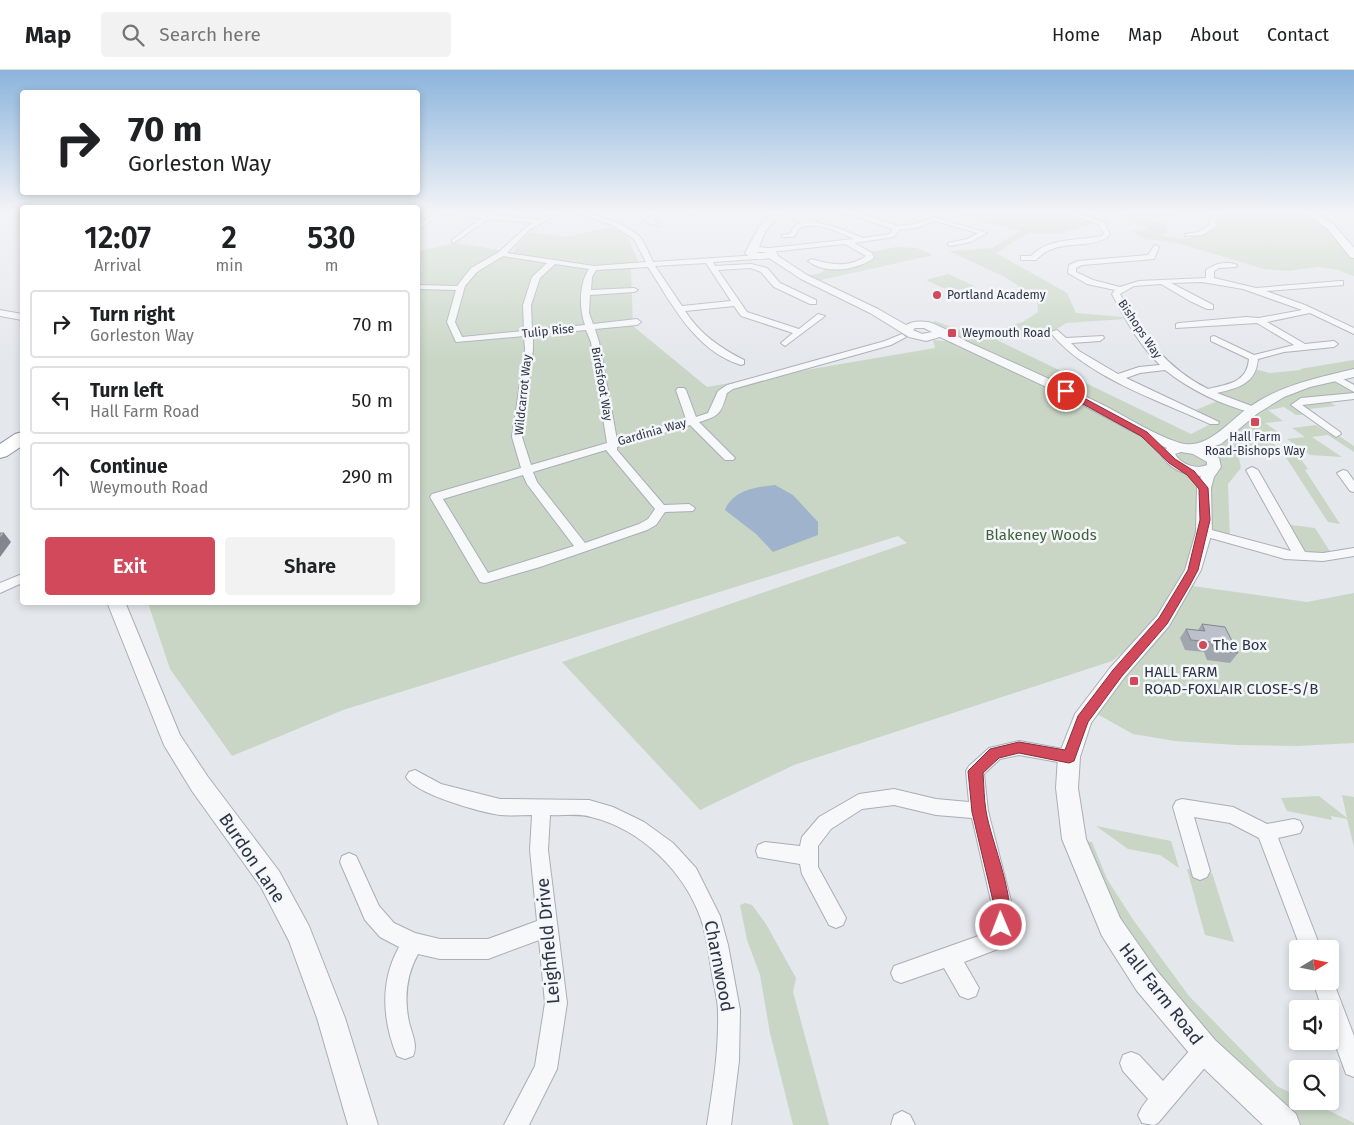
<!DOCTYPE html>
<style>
body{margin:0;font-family:"Fira Sans",sans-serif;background:#f2f2f2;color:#202124;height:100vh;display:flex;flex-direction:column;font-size:19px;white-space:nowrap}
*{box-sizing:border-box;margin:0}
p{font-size:16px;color:#757577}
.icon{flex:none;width:28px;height:28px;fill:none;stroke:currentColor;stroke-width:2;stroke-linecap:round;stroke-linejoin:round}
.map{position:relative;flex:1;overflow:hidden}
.panel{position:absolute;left:20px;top:135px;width:400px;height:400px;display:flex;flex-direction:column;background:#fff;border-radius:5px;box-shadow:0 2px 8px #0003}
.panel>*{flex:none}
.top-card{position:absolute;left:20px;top:20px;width:400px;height:105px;border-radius:5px;box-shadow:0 2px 8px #0003;background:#fff;color:#202124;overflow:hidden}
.needle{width:32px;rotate:80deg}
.controls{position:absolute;left:1289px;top:870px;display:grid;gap:10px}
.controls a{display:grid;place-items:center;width:50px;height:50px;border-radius:5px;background:#fff;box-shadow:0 2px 8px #0003;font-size:25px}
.pin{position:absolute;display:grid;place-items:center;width:42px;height:42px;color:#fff;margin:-21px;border:2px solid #fff;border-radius:50%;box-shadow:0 1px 5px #0007}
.me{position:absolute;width:55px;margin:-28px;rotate:359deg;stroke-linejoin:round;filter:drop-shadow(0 0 4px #0008)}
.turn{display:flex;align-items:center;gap:18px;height:105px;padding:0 25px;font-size:22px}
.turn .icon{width:65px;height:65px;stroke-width:2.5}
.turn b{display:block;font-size:35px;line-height:42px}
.eta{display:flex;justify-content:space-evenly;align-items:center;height:85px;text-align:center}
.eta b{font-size:30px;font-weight:600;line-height:35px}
.primary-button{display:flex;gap:10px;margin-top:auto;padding:10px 25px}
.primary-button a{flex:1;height:58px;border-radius:5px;background:#d1495b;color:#fff;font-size:20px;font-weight:600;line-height:58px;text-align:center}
.primary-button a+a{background:#f2f2f2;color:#202124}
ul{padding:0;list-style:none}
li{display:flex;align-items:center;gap:15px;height:68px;margin:0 10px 8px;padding:0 15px;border:2px solid #e0e0e0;border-radius:5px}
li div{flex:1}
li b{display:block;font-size:19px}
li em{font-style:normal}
header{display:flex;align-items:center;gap:30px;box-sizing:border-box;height:70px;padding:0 25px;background:#fff;border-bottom:1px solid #e0e0e0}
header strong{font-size:24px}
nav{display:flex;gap:28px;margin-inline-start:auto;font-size:18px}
.search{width:350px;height:45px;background:#f2f2f2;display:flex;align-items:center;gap:12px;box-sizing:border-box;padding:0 18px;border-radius:5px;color:#757577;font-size:19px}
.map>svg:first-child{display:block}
</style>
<header>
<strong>Map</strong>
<div class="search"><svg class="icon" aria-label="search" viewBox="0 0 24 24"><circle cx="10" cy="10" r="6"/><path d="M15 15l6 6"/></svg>Search here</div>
<nav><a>Home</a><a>Map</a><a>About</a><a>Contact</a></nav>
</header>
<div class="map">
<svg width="1354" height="1055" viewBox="0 0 1354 1055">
<rect width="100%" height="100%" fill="#e4e7ec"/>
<path fill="#c9d6c5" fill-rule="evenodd" d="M944 142H1067L1097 152 1063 163H1028L996 183 1067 223 1076 243 1122 247 1124 249 1066 253C1047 268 1021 266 997 270L1191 364 1213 353 1191 342 1222 329 1207 322 1243 313 1254 299 1270 303 1301 300 1300 299 1354 290V303L1335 306 1354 319V326L1325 330 1336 336 1309 339 1317 344 1296 345 1284 337 1268 340 1283 351 1265 353 1278 362 1261 365 1287 384H1297L1308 399 1305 400 1340 454 1328 452 1283 383 1237 379 1241 398 1228 414 1230 470 1204 462 1185 515 1307 532 1354 523V673L1297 676 1236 675 1175 671 1133 664 1090 640 1160 553 1112 591 794 695 700 740 562 592 907 473 898 466 343 640 232 686 170 599 148 533 418 532V181L456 173 513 182 524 167 532 162 567 167 610 157 623 163 628 168 639 193 609 196 631 199 633 256 707 317 935 278 933 270 957 272 927 256 935 251 976 266 1023 252 1038 242 1037 228 1005 207 949 181 992 178 1020 161ZM1216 372 1209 384 1203 417 1195 402 1163 382 1157 373 1193 377Z
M1132 142H1172L1175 144 1170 145 1172 146 1146 148 1164 153 1170 157 1165 158 1169 160 1164 161 1168 163 1161 164C1170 169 1182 169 1192 168L1187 165 1201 164 1213 155 1211 150 1222 142H1308L1321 150 1354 185V206L1338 200 1319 197 1286 201 1264 199 1178 173 1145 169 1131 161 1146 160 1144 159 1147 158 1133 151H1127L1122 148H1128L1126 146 1132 145 1130 143Z
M896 177 917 178 933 185 816 211 806 206 821 203 827 197H838L870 188 866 183Z
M948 204 975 216 952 222 926 210Z
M1316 355 1330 364H1336L1354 376V382L1328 365 1312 367 1342 387 1310 385 1287 369 1305 367 1292 358Z
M1187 382 1195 384 1206 391V395L1192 396 1178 389 1177 386 1180 383Z
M1283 454 1315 458 1333 486 1301 487Z
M1342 725 1354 727V777L1347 749 1331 746 1332 750 1287 741 1281 728 1319 726 1347 748Z
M1096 756 1171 771 1179 798 1160 785 1128 779Z
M1074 769 1092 772 1107 809 1134 851 1189 926 1277 1016 1297 1026 1298 1031H1309L1354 1053V1055H1285L1147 911Z
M1187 799 1212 803 1234 872 1205 865Z
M745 833 752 835 766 854 796 908 793 922 829 1055H793L770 963 760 905 747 870 740 835Z"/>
<path fill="#9fb4cc" d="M775 415 793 425 818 452V465L773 482 756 464 725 440C733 420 756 417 775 415Z"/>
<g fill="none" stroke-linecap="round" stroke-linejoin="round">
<g stroke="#a9aeb7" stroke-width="2">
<path id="minor" d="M436 142 488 144 539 150 553 142H562L529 160 507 183 594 196 646 192 634 169 612 155 572 142C591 142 626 153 640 167 645 173 649 184 653 192L759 185 760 187 756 189 713 192 715 196 751 194 767 198 780 213 816 230V234H810L774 217 761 202 751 198 718 200 747 242 799 259 818 244 825 246 785 276 781 273 793 263 741 246 734 236 685 241C700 264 720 278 744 290V294L741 295C695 281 672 234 648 197L596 200 592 207 591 220 634 218 638 220 634 222 590 225 589 243 593 254 637 249 641 252 637 255 595 259 599 272 617 370 686 349 676 320 678 318H684L686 320 696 347 708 343 718 321 727 315 885 271 902 264 906 267 891 275 733 319 727 323C721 343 720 346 699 352L735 388 733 390H725L690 355 617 377V380L664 435 689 434 695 438 693 441 665 442 656 455 647 460 540 497 485 513 480 512 430 427 432 424 521 398 512 367 525 280 524 266 456 272 447 252 456 220 418 219V215L457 216 471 198 499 182 525 158 533 153 488 149 454 173 452 172V170L481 148 442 144 418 160V155ZM503 186 547 193 532 207 523 235 524 261 462 267 455 252 465 216 477 202ZM706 193 731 231 682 236 655 196ZM555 194 589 199C579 214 579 238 585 255L532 260 531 235 540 208ZM586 260 591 272 607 373 531 395 522 367 533 280V265ZM606 380 655 439 648 449 639 454 585 473 537 412 533 402ZM523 405 527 414 574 476 488 503 443 429Z
M657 142H665L652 151 658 154V156L645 152V150Z
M687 142H695V143L692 145Z
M838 142H852L869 146 897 156 915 154 934 147 987 163 971 172 950 176 948 175V173L967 169 978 163 934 151 916 158 899 160 894 167 854 173 872 183 874 188C857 200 825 205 808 191L812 189C830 195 849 198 866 186L845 174 770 182 766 180 770 178 854 169C836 161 818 151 799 158L794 167H782V165L790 164 794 156 803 152 795 150V148L797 147 838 158 863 168 890 164 893 159 867 150Z
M1064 142H1075L1106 153V158L1110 163 1108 167C1086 181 1057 167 1036 190H1021V186H1031C1049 167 1079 171 1102 166L1104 163 1100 158V155Z
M1217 142H1225L1215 150 1216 156 1203 165 1185 166V164L1199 162 1210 154 1208 150Z
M1156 175 1159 177 1154 189 1082 195 1076 198V202L1093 210 1120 217 1139 211 1206 208V200C1214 194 1228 190 1237 195L1236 197 1219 198 1214 201V208L1256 218 1340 211H1343V215L1266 221 1305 235 1354 258V264L1310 243 1267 252 1305 274 1334 271 1338 274 1334 277 1284 282 1258 289C1256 314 1238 318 1217 323L1257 338V342L1253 343C1222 335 1190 320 1165 300L1140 303 1126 308 1219 352 1218 354H1210C1158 330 1086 307 1050 262L1057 260 1066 268 1103 266 1104 268 1100 271 1071 273 1079 281 1118 304 1139 297 1160 295C1139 275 1125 249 1112 224L1115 220 1087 214 1068 203 1069 195 1078 191 1148 185 1154 176ZM1202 212 1243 219 1302 240 1259 248 1246 247 1179 253 1176 254V258L1257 253 1294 275 1254 285 1214 266 1211 267V271L1249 289C1247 313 1228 314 1208 319 1166 298 1142 265 1120 224L1134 216 1161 214 1190 231 1207 239H1213V235L1171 213Z
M1334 304 1354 315V322L1331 309V305Z
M1354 323V329L1302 335 1340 362 1341 364 1336 367 1291 335 1301 328Z
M1252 397 1258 400 1305 482 1323 483 1354 478V486L1323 491 1285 489 1200 465 1198 462 1204 458 1291 481 1246 400Z
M1343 400 1347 401 1354 411V422L1350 421 1337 403Z
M22 504V513L0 523V513Z
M1019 671 1069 680 1075 682 1077 687 1075 692 1069 694 1019 685 1000 689 984 704 988 741 1011 831V855L998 879 964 892 979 918 976 926 968 929 960 926 944 898 901 913 894 910 891 903 894 896 984 864 991 853V831L972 748 936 745 894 735 862 739 831 759 818 776V797L846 848 843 855 836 858 829 855 802 804 800 794 758 787 756 781 758 775 765 772 800 776 802 767 819 747 859 724 894 719 936 729 969 732 966 701 969 696 989 678Z
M415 700 441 714 500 729 589 730 613 737 644 752 673 773 696 798 720 846 728 875 740 940 739 991 731 1055H707C713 1017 719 980 718 942 718 929 714 917 712 904 709 886 707 867 701 849 684 801 641 759 591 747 579 743 563 746 550 745L548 780 567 933 557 999 529 1055H504L535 996 545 933 539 870 488 889H440L418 884C406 906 404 928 409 952 412 964 418 975 413 986L405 989 397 986C382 950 380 911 399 877L380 867 365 850 340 792 342 786 349 783 356 786 379 836 394 853 415 863 440 869H488L537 851 530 780 532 745C521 745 510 746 500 745 480 742 415 724 406 707L409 702Z
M1182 729 1233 737 1267 754 1294 749 1300 751 1303 757 1300 763 1278 768 1321 879H1301L1259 768 1230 753 1194 747 1210 801 1207 807 1200 810 1193 807 1173 737 1176 731Z
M1330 903 1354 966V1007L1346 1004 1330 960V939H1322L1313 911H1330Z
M1205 969 1213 972 1216 980 1213 988 1158 1053 1154 1055 1142 1053 1138 1045 1142 1037 1148 1029 1123 1001 1120 993 1123 985 1131 982 1139 985 1163 1011 1197 972Z
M902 1041 910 1045 915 1055H891L894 1045Z"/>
</g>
<g stroke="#a9aeb7" stroke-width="2">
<path id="tertiary" d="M774 142H783L766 160 759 177 775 179 778 186 807 205 878 239 906 255C912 251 921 251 928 252 943 256 957 267 972 274 1014 293 1057 312 1099 333 1126 346 1151 364 1180 373 1207 381 1229 351 1248 338 1280 315 1317 308 1354 299V307L1310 317 1284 327 1258 343 1221 374 1204 379 1219 388 1221 397 1214 407 1211 418 1212 462 1201 500 1169 556 1124 608 1091 653 1080 687 1078 718 1086 769 1120 848 1157 901 1215 970 1296 1044 1300 1055H1263L1195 990 1137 921 1102 866 1062 769 1056 718 1058 687 1075 644 1110 598 1157 546 1185 500 1196 462 1197 418 1201 406C1184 405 1169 399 1161 384L1167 378 1145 368 1072 329 940 267 926 271 909 267 870 243 801 209 769 188C760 190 752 190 745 183L759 157ZM763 182 768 183H757V182ZM915 258H924L932 262 922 264 913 260ZM1181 382 1193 384 1207 392V395C1195 400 1181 394 1175 384Z
M0 240 22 244V250L0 246Z
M107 532H125L180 665 208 707 279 801 309 856 345 948 378 1055H348L317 948 289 871 261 817 192 721 164 675Z"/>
</g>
<g stroke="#a9aeb7" stroke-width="2">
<path id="secondary" d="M1304 142H1315L1334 155 1354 178V188L1350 187 1328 159Z"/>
</g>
<g stroke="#8b94a3" stroke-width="2">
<path id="trunk" d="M22 362V376L7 386 0 388V374L15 364Z"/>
</g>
<use href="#minor" fill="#f7f8fa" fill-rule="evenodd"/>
<use href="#tertiary" fill="#f7f8fa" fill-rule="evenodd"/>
<use href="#secondary" fill="#fff" fill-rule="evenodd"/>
<use href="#trunk" fill="#fff" fill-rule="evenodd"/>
</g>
<path fill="#a1a5ae" d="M1202 554 1238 583 1230 593 1207 590 1204 582 1185 580 1180 568 1186 559 1198 560Z"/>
<path fill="#83868d" d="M4 463 11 472 0 487V468Z"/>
<path fill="#bbc0ca" stroke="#83868d" d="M0 463H4L0 468Z
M1202 554 1225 557 1238 583 1214 580 1211 572 1191 570 1186 559 1205 561Z"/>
<linearGradient id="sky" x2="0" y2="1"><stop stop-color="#8bb4dd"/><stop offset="0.49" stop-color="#f3f4f6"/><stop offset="1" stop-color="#f3f4f6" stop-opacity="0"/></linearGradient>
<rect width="1354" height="290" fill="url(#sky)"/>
<path fill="#d1495b" stroke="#882f3b" d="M1063 320H1069L1147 362 1175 389 1194 401 1208 418 1210 450 1198 500 1190 515 1167 554 1122 606 1088 652 1074 691 1069 693 1019 683 999 688 983 703C984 716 984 729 986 741 991 772 1019 834 1007 861L1001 863 996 861 993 855V831L972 742 968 701 990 679 1019 672 1065 680 1078 646 1113 600 1159 548 1179 515 1188 500 1200 450 1199 419 1187 405 1169 393 1141 366 1063 323Z"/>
<g fill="#d1495b" stroke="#f4f6f9" stroke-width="2">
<circle cx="937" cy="225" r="5"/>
<rect x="947" y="258" width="10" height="10" rx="2.5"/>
<rect x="1250" y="347" width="10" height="10" rx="2.5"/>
<circle cx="1203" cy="575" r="5"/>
<rect x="1129" y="606" width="10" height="10" rx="2.5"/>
</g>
<g text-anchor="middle" stroke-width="5" stroke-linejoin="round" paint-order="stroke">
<g font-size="12" fill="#2b3445" stroke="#f4f6f9" text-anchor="start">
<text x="947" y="229">Portland Academy</text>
<text x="962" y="267">Weymouth Road</text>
<text x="1255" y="371" text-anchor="middle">Hall Farm<tspan x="1255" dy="14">Road-Bishops Way</tspan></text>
</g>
<g font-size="12" fill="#2b3445" stroke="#f4f6f9">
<text transform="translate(1140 259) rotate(56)" y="4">Bishops Way</text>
<text transform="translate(548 261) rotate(-6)" y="4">Tulip Rise</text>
<text transform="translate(602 314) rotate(80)" y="4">Birdsfoot Way</text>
<text transform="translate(523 325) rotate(-84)" y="4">Wildcarrot Way</text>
<text transform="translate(652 362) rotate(-16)" y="4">Gardinia Way</text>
</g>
<g font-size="15" fill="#3f6138" stroke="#f4f6f9">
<text x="1041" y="470">Blakeney Woods</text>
</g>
<g font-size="15" fill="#2b3445" stroke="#f4f6f9" text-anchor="start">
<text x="1213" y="580">The Box</text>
<text x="1144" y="607">HALL FARM<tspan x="1144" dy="17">ROAD-FOXLAIR CLOSE-S/B</tspan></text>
</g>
<g font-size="18" fill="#2b3445" stroke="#f4f6f9">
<text transform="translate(252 788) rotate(56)" y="6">Burdon Lane</text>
<text transform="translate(548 871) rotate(-95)" y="6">Leighfield Drive</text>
<text transform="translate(719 896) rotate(79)" y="6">Charnwood</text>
<text transform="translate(1161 924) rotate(52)" y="6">Hall Farm Road</text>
</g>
</g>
</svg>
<div class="controls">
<a><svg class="needle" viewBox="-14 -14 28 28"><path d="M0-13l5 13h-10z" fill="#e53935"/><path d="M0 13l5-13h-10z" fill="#757577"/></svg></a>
<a><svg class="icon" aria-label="sound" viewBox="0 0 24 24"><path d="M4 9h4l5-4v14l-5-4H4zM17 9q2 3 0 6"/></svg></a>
<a><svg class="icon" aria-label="search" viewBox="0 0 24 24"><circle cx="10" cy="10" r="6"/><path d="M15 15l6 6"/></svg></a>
</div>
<div class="pin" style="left:1066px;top:321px;background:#d93025"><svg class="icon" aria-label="arrive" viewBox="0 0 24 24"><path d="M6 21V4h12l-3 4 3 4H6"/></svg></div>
<svg class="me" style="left:1001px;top:855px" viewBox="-20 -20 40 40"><circle r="17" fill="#d1495b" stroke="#fff" stroke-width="3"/><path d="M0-11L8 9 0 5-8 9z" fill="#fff"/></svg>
<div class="top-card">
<div class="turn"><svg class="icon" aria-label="right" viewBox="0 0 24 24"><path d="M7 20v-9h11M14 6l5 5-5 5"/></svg><div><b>70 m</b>Gorleston Way</div></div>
</div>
<section class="panel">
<div class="eta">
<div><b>12:07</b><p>Arrival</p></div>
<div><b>2</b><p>min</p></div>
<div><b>530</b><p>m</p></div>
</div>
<ul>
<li><svg class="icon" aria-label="right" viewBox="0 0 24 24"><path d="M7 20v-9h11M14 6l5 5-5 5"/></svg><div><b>Turn right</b><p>Gorleston Way</p></div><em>70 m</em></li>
<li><svg class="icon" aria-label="left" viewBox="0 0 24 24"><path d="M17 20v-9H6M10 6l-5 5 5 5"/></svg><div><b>Turn left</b><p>Hall Farm Road</p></div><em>50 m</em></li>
<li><svg class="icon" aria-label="ahead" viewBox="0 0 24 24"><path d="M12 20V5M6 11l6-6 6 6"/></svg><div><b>Continue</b><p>Weymouth Road</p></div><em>290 m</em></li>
</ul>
<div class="primary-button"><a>Exit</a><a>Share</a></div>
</section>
</div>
